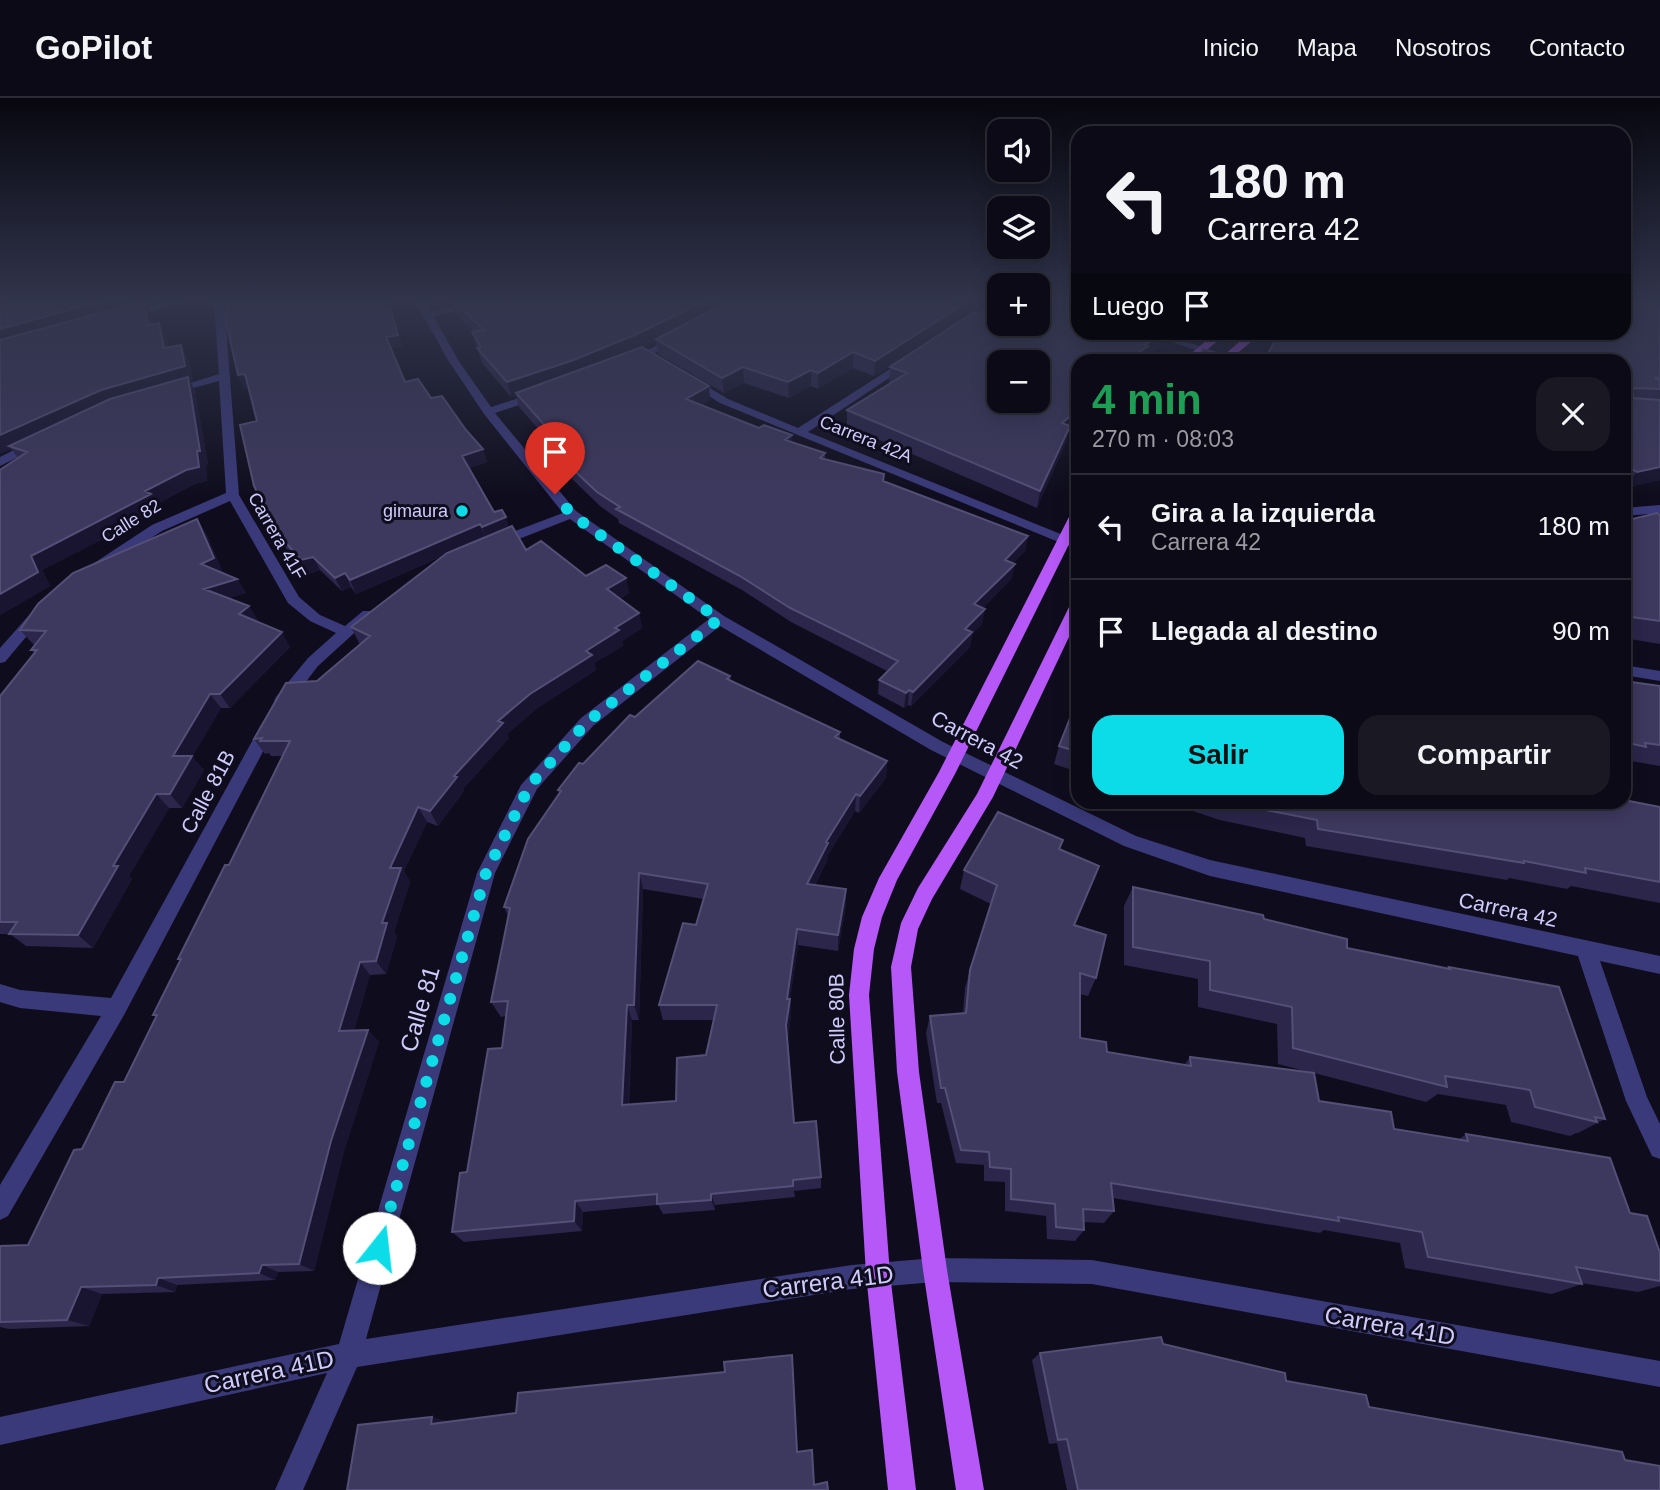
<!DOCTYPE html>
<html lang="es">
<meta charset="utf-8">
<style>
body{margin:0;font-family:Arial,sans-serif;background:#191823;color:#f1f3f6;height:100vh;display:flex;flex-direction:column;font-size:26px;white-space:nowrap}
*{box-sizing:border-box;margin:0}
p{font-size:23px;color:#9a9aa1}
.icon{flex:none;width:38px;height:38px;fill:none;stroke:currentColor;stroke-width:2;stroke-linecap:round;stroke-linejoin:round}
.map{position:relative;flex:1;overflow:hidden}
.side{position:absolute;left:1071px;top:256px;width:560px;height:455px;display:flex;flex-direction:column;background:#0b0a16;border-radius:21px;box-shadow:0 4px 18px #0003,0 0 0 2px #2b2b35}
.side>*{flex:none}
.banner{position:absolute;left:1071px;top:28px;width:560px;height:214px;border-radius:21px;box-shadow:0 4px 18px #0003,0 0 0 2px #2b2b35;background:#0b0a16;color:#f1f3f6;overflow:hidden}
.fabs{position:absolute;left:987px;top:21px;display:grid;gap:14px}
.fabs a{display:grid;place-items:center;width:63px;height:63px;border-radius:14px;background:#0b0a16;box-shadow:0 4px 18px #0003,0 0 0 2px #2b2b35;font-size:35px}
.pin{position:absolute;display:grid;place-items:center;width:60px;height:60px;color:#fff;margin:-72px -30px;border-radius:50% 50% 50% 0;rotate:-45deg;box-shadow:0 0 7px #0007}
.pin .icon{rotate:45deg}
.me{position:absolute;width:77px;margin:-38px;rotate:16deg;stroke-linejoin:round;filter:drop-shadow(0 0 5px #0008)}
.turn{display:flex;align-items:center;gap:24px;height:147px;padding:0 21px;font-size:32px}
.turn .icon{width:91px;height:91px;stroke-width:2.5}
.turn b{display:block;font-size:49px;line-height:60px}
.then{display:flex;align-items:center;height:66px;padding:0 21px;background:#0003;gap:14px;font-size:26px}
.round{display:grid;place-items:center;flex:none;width:74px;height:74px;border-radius:21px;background:#191823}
.headline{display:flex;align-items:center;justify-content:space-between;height:119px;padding:0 21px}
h1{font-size:42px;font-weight:700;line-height:52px;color:#1e9e55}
.button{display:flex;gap:14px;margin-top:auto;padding:14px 21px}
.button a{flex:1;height:80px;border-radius:21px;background:#0cdbe8;color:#111;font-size:28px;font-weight:700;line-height:80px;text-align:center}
.button a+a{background:#191823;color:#f1f3f6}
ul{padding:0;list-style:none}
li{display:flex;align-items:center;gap:21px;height:105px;padding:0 21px;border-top:2px solid #2b2b35}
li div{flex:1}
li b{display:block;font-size:26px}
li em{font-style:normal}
header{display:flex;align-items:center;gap:42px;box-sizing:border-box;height:98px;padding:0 35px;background:#0b0a16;border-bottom:2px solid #2b2b35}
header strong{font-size:33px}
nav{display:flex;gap:38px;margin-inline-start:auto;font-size:24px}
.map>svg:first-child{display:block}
</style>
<header>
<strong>GoPilot</strong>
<nav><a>Inicio</a><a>Mapa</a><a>Nosotros</a><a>Contacto</a></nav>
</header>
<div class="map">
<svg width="1660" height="1392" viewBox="0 0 1660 1392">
<rect width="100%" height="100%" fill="#0f0d1d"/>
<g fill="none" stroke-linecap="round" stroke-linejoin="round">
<path fill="#3a3a7a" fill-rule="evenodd" d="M170 203H189L125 220 120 217Z
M214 203H224L239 397 299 499 320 517 345 528 363 513H373L375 516 318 568 288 607 282 609 274 603 276 599 308 560 336 535 310 523 288 505 230 403 162 433 91 478 86 479 79 475 152 427 226 395 219 283 171 296 165 293 219 276Z
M415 203H425L431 214 470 203H487L434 219 458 262 491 309 535 295H543V299L495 315 576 413 724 518 943 644 1136 738 1210 762 1660 858V876L1600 863 1647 999 1660 1026V1061L1652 1058 1626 1003 1578 858 1210 778 1124 748 931 652 720 528 593 628 537 691 495 775 366 1241 852 1167 935 1160 1092 1162 1660 1263V1289L1092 1186 935 1184 852 1191 357 1269 303 1392H275L327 1275 0 1347V1319L339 1246 477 775 521 687 581 620 709 521 570 421 501 448H491V442L563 415 484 316 448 262Z
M995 203H999V209L965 232H957V228Z
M1142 234H1159L1239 262H1225Z
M678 237 683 240 682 242 632 266 623 264Z
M904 262 913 264 808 334 1078 443V452L720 305 685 283 695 281 728 301 798 330Z
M34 342 40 346 38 349 0 368V359Z
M1660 407V415L1624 418V410Z
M36 513 41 515 43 518 41 521 5 564 0 565V550L31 515Z
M1624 567 1660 573V583L1624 577Z
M269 621 277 627 124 917 8 1118 0 1122V1087L101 918 20 910 0 904V886L20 892 111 900 261 627Z"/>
<path fill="#b558f7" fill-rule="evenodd" d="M1217 234H1229L1194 262H1183Z
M1251 234H1263L1229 262H1218Z
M1078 411V428L955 676 897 782 882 819 874 851 869 897 890 1176 916 1392H888L866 1176 849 897 854 851 862 819 879 780 939 674 1071 415Z
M1078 500V520L993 699 932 801 918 831 911 869 919 974 947 1172 984 1392H956L923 1172 897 974 891 869 901 825 918 790 977 696 1071 505Z"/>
</g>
<path fill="#2b264a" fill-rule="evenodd" d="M18 203H149V205L146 206 151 216 153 226 166 238 169 249 188 260 193 281 189 282 195 293 208 366 206 367 207 383 195 386 157 406 161 411 42 472 50 488 0 517V372L18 360 11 351 0 355V208Z
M449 203H962L954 207 959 209 958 224 874 278 853 270 818 291 811 288 789 300 744 285 724 295 658 256 656 243 643 250 710 302 702 307 759 330 792 337V345L825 355V361L884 376V383L1028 438 1025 453 1013 465 1012 480 983 510 982 526 972 536 970 549 911 608 908 607 904 610 878 596 879 582 887 573 791 524 742 492 619 425 618 421 600 408 567 376 563 362 565 361 519 309 516 298 511 299 482 265 472 234H474L455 215 452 205 450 206Z
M1624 203H1660V382L1624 390Z
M994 221 1165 245 1145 259 1144 262H1078L1066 344 1037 410 847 328V312L891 285 889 284 890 269Z
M403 249 391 251 405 284 431 300 466 332 483 351 487 364 469 370 494 414 509 429 526 452 586 478 626 480 629 495 620 501 639 515 642 530 622 543 623 548 594 565 596 572 536 611 507 636 509 640 463 691 464 693 438 728 427 724 404 773 410 784 394 834 397 839 386 876 370 877 354 932H368L379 944 344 1053 314 1173 278 1174 275 1182 177 1187 175 1194 102 1196 89 1228 9 1231 0 1229V1148L28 1147 82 1051 124 984 156 918 153 917 180 863 178 861 229 767 282 658H271L269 655 265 656 254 641 317 583 361 546 359 545 351 529 445 457 356 496 351 489 342 493 320 472 309 476 276 439 269 426 257 323 249 289 244 290 238 277Z
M1660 417V546L1624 540V423Z
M206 435 223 475 237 481 246 495 229 500 258 522 257 523 290 549 230 610H221L192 659 204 672 182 710H169L129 778 132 781 93 850 26 848 10 836H0V598L34 555 31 552 35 547 33 546 20 532Z
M730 578 731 583 840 634V641L887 663 886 680 859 715 855 713 828 757V761L815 787 846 807 838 853 798 847 790 902 791 916 788 941 794 1025 821 1079V1090L794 1093 795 1099 715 1107V1112L663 1116 658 1107 583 1114 582 1133 464 1144 452 1134 502 950 506 918 501 919 491 904 508 818 504 809 559 695 558 692 583 666 635 619ZM643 791 704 801 696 827 659 907 663 922H714L706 957 676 1003 629 1007 632 922H639Z
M1624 583 1660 588V668L1631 663 1628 667 1624 666Z
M1078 600V674L1054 666 1059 648Z
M1165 704H1624L1660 709V805L1571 788 1567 791 1509 780 1507 782 1306 748 1305 740 1220 722Z
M1060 752 1074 827 1096 880 1088 898 1080 896V940L1107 954 1184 967 1190 959 1313 975 1278 966 1277 926 1198 909V881L1124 867V808L1133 789 1264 821 1347 850 1447 871 1449 869 1605 1021 1578 1035H1576L1570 1038 1511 1024 1506 1007 1438 996 1426 1004 1314 975 1319 1003 1394 1031 1458 1042 1466 1036 1630 1115 1660 1155V1188L1638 1194 1581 1185 1582 1186 1552 1196 1405 1170 1400 1145 1324 1132 1320 1135 1113 1100 1114 1113 1104 1125 1084 1124V1132L1075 1143 1047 1141 1046 1118 1005 1113V1084L984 1083V1067L956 1065 941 1005H937L926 935 930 918 963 915 965 890 970 872 991 806 960 791 964 772Z
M1163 1246 1369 1309 1625 1362 1660 1392H1067L1057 1345 1049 1346 1032 1262 1040 1255Z"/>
<path fill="#191530" d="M102 203H149V205L146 206 151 216 155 241 0 246V231Z
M388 203 403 249 391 251 386 239Z
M705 203H736L656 241 657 243 640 252 516 295V298L511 299 507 284Z
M939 203H962L938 217Z
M228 205V218L222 206Z
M959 209 958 224 874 278 875 263Z
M159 225 166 238 172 264 164 250Z
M1162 234H1168L1165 245 1145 259 1144 262H1136L1138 255 1145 247Z
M181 247 188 260 193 281 189 282 195 293 208 366 206 367 207 383 195 386 157 406 161 411 42 472 50 488 0 517V496L31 458 145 393 9 348 11 351 1 356 0 354V337Z
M853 254V270L818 291V275Z
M743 269 744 285 724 295 722 280Z
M811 272V288L789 300 788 284Z
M245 276 252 288 244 290 238 277Z
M709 288 710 302 687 315 686 301Z
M1078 312V325L1068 333 1066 344 1037 410 1040 393 1062 325Z
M792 337 793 351 785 342Z
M483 351 487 364 466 371 462 358Z
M1660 369V382L1624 390 1637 374Z
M506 419 510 432 486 442 482 429Z
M197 421 206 435 223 475 201 466Z
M480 426 485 439 356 496 350 482Z
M1028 438 1025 453 1003 476 1005 462Z
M313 459 320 472 309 476 301 462Z
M1015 466 1012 480 972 521 974 506Z
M345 475 351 489 342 493 335 480Z
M626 480 629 495 611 506 607 491Z
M237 481 246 495 214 505 204 491Z
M249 508 258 522 248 530 239 516Z
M985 511 982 526 972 536 970 549 911 608 913 594 965 531Z
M639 515 642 530 622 543 623 548 594 565 596 572 536 611 507 636 509 640 463 691 464 693 438 728 430 713 454 678 498 623 530 596 615 530Z
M282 534 290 549 230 610 220 596Z
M909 592 908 607 904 610 906 595Z
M210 596 221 610 192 659 204 672 182 710 170 696 173 658Z
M887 663 886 680 859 715 860 698Z
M156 696 169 710 129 778 132 781 93 850 78 837 113 768Z
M856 696 855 713 828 757V761L807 802V786L826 744Z
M418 709 427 724 404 773 410 784 394 834 397 839 386 876 376 863 390 770Z
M639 775 643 791 639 922 634 907Z
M846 791V807L838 853V837Z
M797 831 798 847 790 902 791 916 788 941 786 927 787 901Z
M360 864 370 877 351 945 339 933Z
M627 907 632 922 628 1020 622 1007Z
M368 932 379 944 344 1053 314 1173 299 1166 331 1043Z
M711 1096 715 1107V1112L711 1102Z
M575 1103 583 1114 582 1133 574 1123Z
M262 1167 278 1174 275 1182 259 1175Z
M158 1180 177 1187 175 1194 156 1187Z
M81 1189 102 1196 89 1228 67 1222Z
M792 1257 793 1263 798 1357 797 1354Z
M432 1319 448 1323 447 1330 431 1326Z"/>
<path fill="#3d385d" stroke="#544f76" stroke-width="2" fill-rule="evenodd" d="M18 203H102L0 231V208Z
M144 203 148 227 159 225 164 250 181 247 185 268 101 292 0 337V242Z
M222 203H388L398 237 386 239 405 284 418 281 431 300 442 298 466 332 483 351 462 358 494 414 502 412 506 419 482 429 480 426 350 482 345 475 335 480 313 459 301 462 269 426 265 410 254 388 240 327 257 323 245 276 238 277 225 220 228 205 222 206Z
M453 203H705L637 236 571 263 507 284 477 250 481 249 472 234 484 232Z
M730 203H943L959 209 875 263 853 254 818 275 811 272 788 284 743 269 722 280 656 241Z
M1038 203H1078V234H1162L1145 247 1148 248 1138 255 1143 257 1136 262H1078V312L1062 325 1070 328 1040 393 847 312 907 275 890 269 974 214 994 221 999 218V226H1038ZM999 264H1038V303H999Z
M1624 203H1660V280H1655L1660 282V291L1635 290 1632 292 1633 300 1660 302V369L1637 374 1624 366V262H1264L1280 234H1624V208H1629Z
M642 249 709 288 686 301 759 330 764 327 792 337 785 342 825 355 820 360 884 376 883 383 1028 438 1005 462 1015 466 974 506 985 511 965 531 972 534 913 594 909 592 906 595 879 582 898 563 790 510 740 478 616 411 620 409 597 394 563 362 572 358 516 295Z
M1203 251 1238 262H1199Z
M188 279 200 353H197L199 369 186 372 145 393 151 396 31 458 38 474 0 496V372L27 354 9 348 110 301Z
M1657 415 1660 417V523L1624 518V423Z
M197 421 214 460 201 466 237 481 204 491 249 508 239 516 282 534 220 596H210L173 658H192L170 696H156L113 768H118L78 837 9 836 17 824H0V598L37 552H31L46 533 20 532 38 506 73 475Z
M512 428 526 452 541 443 586 478 606 467 626 480 607 491 639 515 615 530 619 532 586 553 592 557 530 596 498 623 503 625 454 678 457 679 430 713 418 709 390 770H401L382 825H387L376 863 360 864 339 933 368 932 331 1043 299 1166 262 1167 259 1175 158 1180 156 1187 81 1189 67 1222 0 1224V1148L28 1147 74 1052 82 1051 115 984H124L157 917H153L181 861H178L225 767H229L290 643H260L262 640 254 641 286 585 317 583 370 538 351 529 447 455Z
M698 563 730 578 727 581 840 634 835 639 887 663 860 698 856 696 826 744 828 745 807 786 846 791 838 837 797 831 787 901H790L786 927 794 1025 816 1023 821 1079 793 1082V1088L711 1096V1102L657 1106V1096L575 1103 574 1123 452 1134 460 1075 467 1074 488 951 502 950 508 903 491 904 510 810 504 809 528 741 561 693 558 692 579 665 583 666 630 617 635 619ZM639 775 708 786 696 827 683 825 659 907H717L706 957 677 960 676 1003 622 1007 627 907H634Z
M1624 583 1660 588V647L1645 645 1646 649 1624 644Z
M1078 600V654L1059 648Z
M1624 702 1660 709V784L1585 770 1586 775 1524 763V765L1318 731 1317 722 1225 704H1624Z
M998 714 1063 742 1059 751 1099 768 1074 827 1106 837 1096 880 1080 875V940L1106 944 1107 954 1191 968 1190 959 1314 975 1319 1003 1391 1014 1394 1031 1468 1043 1466 1036 1610 1060 1630 1115 1647 1118 1660 1155V1183L1576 1169 1582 1186 1428 1159 1422 1134 1338 1119 1339 1123 1111 1085 1114 1113 1083 1111 1084 1132 1056 1129 1055 1106 1011 1101V1071L990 1069 989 1054 961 1052 945 990H941L930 918 966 915 970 872 997 787 964 772Z
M1133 789 1263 817 1264 821 1347 841V850L1450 871 1449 869 1559 889 1605 1021 1595 1019 1597 1024 1535 1009 1530 992 1445 978 1447 989 1293 950 1292 909 1210 892V863L1133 849Z
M1161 1239 1163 1246 1285 1275 1286 1283 1366 1297 1369 1309 1622 1354 1625 1362 1660 1368V1392H1078L1067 1341 1058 1342 1040 1255Z
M792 1257 797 1354 812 1352 814 1387 827 1384 828 1392H347L358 1327 432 1319 431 1326 516 1315 518 1295 725 1274 724 1264Z"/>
<linearGradient id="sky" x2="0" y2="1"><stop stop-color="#080710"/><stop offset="0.51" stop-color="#31354c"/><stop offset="1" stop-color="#31354c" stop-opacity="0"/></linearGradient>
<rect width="1660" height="398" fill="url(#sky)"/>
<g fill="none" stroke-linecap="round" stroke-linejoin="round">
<path stroke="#0cdbe8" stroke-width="12" stroke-dasharray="0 21.6" d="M379 1150 486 775 530 687 587 624 719 521 571 416 555 396"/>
</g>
<circle fill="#0cdbe8" stroke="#0f0d1d" stroke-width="2.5" cx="462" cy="413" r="7"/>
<g text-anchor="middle" stroke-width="6" stroke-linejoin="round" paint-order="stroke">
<g font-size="18" fill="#cfcbfc" stroke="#0f0d1d">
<text transform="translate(866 341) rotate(22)" y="6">Carrera 42A</text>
<text transform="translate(131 423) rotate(-32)" y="6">Calle 82</text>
<text transform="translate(277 438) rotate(60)" y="6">Carrera 41F</text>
</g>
<g font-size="18" fill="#cfcbfc" stroke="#0f0d1d" text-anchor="end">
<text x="448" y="419">gimaura</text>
</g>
<g font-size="21" fill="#cfcbfc" stroke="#0f0d1d">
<text transform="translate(977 642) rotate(28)" y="7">Carrera 42</text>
<text transform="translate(208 694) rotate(-62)" y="7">Calle 81B</text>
<text transform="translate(1508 812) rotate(12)" y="7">Carrera 42</text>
<text transform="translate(837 921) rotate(-91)" y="7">Calle 80B</text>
</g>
<g font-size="24" fill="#cfcbfc" stroke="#0f0d1d">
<text transform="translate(420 911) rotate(-74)" y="8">Calle 81</text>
<text transform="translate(828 1184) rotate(-7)" y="8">Carrera 41D</text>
<text transform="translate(1390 1228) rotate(10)" y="8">Carrera 41D</text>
<text transform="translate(269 1274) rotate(-12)" y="8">Carrera 41D</text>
</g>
</g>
</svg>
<div class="fabs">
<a><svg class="icon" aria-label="sound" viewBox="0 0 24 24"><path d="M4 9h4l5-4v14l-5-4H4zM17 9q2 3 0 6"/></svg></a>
<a><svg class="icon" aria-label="layers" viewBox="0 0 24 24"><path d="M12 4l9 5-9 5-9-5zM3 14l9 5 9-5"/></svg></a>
<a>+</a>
<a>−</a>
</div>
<div class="pin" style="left:555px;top:396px;background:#d93025"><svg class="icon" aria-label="arrive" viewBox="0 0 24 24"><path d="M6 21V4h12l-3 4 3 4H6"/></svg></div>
<svg class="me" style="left:379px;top:1150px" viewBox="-20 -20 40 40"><circle r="19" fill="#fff"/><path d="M0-13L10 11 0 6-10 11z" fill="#0cdbe8"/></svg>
<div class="banner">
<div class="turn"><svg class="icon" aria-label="left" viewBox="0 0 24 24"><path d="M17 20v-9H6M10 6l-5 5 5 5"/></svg><div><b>180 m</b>Carrera 42</div></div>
<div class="then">Luego<svg class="icon" aria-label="arrive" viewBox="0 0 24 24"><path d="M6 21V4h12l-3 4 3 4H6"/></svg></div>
</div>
<section class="side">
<div class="headline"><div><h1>4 min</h1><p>270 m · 08:03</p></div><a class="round"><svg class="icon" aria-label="close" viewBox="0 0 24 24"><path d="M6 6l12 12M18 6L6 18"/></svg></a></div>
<ul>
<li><svg class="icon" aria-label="left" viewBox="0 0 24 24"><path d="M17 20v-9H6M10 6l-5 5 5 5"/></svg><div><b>Gira a la izquierda</b><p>Carrera 42</p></div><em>180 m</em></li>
<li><svg class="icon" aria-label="arrive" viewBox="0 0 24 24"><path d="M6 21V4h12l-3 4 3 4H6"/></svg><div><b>Llegada al destino</b></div><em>90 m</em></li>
</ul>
<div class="button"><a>Salir</a><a>Compartir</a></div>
</section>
</div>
